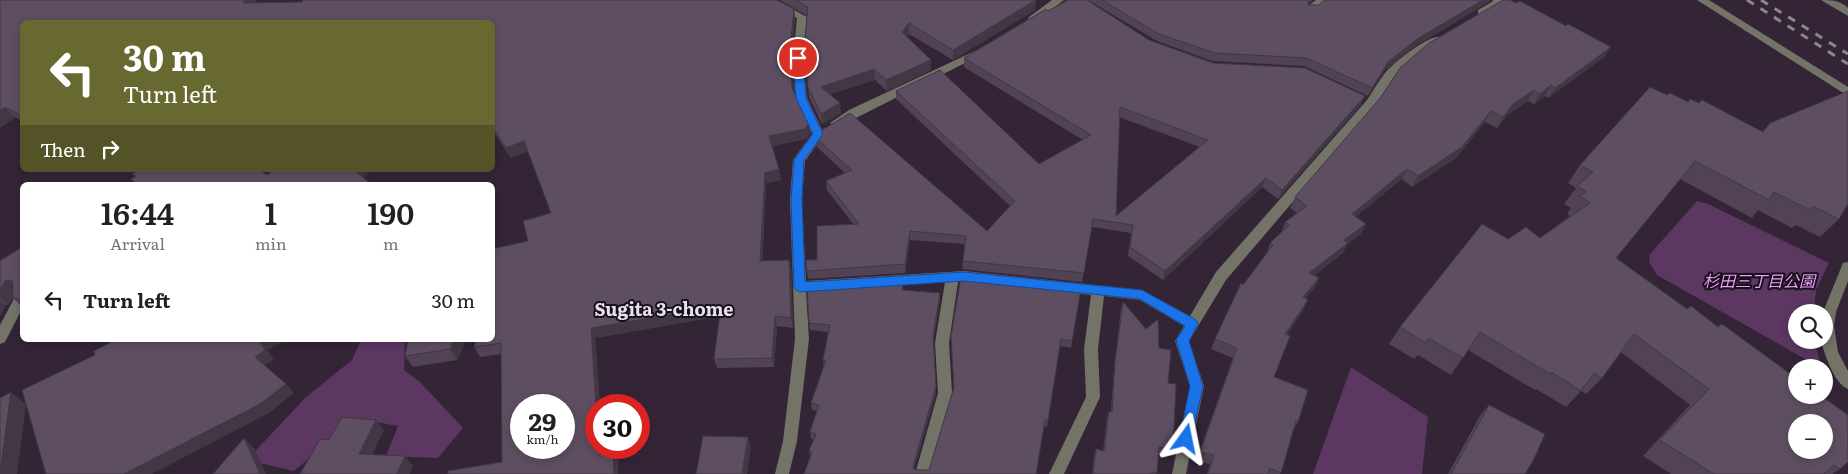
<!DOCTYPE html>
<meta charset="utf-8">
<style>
body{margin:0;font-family:Literata,"Noto Sans JP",serif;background:#f2f2f2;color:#202124;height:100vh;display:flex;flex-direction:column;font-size:19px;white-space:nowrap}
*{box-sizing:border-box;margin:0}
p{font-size:16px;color:#757577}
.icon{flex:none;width:28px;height:28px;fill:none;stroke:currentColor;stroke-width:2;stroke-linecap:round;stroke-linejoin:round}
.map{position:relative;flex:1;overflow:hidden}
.sheet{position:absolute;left:20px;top:182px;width:475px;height:160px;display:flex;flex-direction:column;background:#fff;border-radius:8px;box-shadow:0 2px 8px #0003}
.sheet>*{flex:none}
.banner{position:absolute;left:20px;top:20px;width:475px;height:152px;border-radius:8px;box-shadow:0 2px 8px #0003;background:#686831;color:#fff;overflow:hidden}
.buttons{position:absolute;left:1788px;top:304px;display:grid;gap:10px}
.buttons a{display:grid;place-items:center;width:45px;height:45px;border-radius:50%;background:#fff;box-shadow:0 2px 8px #0003;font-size:25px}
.speed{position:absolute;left:510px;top:394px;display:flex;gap:10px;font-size:25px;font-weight:700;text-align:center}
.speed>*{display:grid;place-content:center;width:65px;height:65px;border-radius:50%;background:#fff;box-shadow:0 2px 8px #0003;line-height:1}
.speed small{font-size:12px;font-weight:400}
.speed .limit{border:8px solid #d22;background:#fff;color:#111}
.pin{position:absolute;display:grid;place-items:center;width:42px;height:42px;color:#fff;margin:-21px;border:2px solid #fff;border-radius:50%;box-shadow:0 1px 5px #0007}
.me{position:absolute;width:55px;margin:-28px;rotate:12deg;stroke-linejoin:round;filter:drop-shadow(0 0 4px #0008)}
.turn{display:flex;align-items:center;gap:18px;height:105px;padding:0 20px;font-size:22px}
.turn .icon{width:65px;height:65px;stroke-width:2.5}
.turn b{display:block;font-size:35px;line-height:42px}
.then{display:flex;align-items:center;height:48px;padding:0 20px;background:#0003;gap:10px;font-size:19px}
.eta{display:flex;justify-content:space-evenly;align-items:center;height:85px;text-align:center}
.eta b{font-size:30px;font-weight:600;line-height:35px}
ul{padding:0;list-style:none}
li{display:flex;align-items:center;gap:15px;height:65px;padding:0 20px}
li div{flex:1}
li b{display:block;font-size:19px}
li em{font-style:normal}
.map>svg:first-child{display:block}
</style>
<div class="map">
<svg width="1848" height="474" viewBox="0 0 1848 474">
<rect width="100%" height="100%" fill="#342536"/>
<path fill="#5b3762" d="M1697 201 1708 204 1829 263 1816 290 1814 312H1796V340H1815L1819 360 1814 364 1657 275 1649 262 1650 254Z
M361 340H405L404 370 419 381 463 428 438 458 386 456 398 426 347 417 332 439 294 471 247 460 305 398 352 360Z
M1351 367 1428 417 1422 474H1313Z"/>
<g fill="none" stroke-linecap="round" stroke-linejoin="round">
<path fill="#737368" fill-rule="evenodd" d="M763 0H776L807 17 803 58 807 98 824 134 805 161 802 200 806 281 964 271 1142 290 1190 316 1216 272 1367 100C1373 91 1378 82 1385 73 1392 64 1429 34 1441 37L1442 39 1394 77 1375 106 1226 280 1189 341 1204 386 1186 474H1172L1190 386 1175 341 1184 326 1140 300 1104 296 1098 349 1100 397 1064 474H1049L1086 397 1084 349 1091 295 964 281 958 282 949 343 952 393 929 474H915L938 393 935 343 945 282 806 292 809 339 797 441 789 474H775L783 441 795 339 790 200 793 160 812 134 795 98 793 58 797 18Z
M1052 0H1064L1037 21H1029L1028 19 1029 17Z
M1316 0H1328L1315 11H1307V7Z
M1493 0H1503L1501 6 1486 14H1478V10L1492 2Z
M1697 0H1709L1848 87V96Z
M1821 0C1832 0 1839 0 1848 8V16Z
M977 50 981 51 982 53 981 55 840 126 836 127 830 123 849 110Z
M1848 262V281L1836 312 1834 326 1838 352 1848 371V389C1834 384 1824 353 1821 340H1824L1823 312 1843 263Z
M22 292V309L5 342 0 344V325L17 293Z"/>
<path stroke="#918492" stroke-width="3" stroke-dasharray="8 8" stroke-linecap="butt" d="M1747 0 1848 64
M1761 0 1848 54"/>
</g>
<path fill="#514353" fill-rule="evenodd" d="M0 0H256L255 3 794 9 795 19 791 58 793 90 810 134 806 139 772 146 781 180 766 183 762 261 789 260 791 270 793 328 777 326 774 367 717 368 714 359 720 316 595 338 600 405H596V448H611V450H613L618 459 502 462 501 354 480 357 474 347 528 241 551 213 528 151 511 158 492 129V22H22V121L15 117 0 128Z
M780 0H1036L1035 10 953 60 909 34 906 37 931 70 887 91 875 80 830 94 841 113 822 124 809 97 804 48 807 16Z
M1088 0H1313L1308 4V5H1319L1324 0H1490L1489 2 1414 47 1385 70 1368 96 1304 66 1212 61 1157 41Z
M1048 11 1149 40 1213 63 1361 105 1278 199 1262 187 1163 280 1128 256 1131 233 1092 227 1082 282 962 269 965 244 910 240 905 273 808 279 807 271 854 225 827 190 826 181 845 173 817 147 816 138 987 231 1010 206 896 99V91L1039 164 1083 140 964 67V58ZM1119 117 1200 147 1116 216Z
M1566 26 1611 47 1604 57 1548 98 1545 96 1534 104 1528 101 1507 115 1497 128 1485 122 1456 158 1412 187 1402 179 1356 216 1361 234 1347 244 1343 253 1314 275 1319 278 1314 288 1306 298 1308 300 1303 310 1287 335 1274 377 1298 422 1293 431 1280 474H1207L1210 464 1196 461 1233 358 1211 349 1215 339 1243 285 1267 253 1270 243 1281 233 1285 222 1297 213 1290 208 1295 197Z
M1667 95 1688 102 1762 132 1770 123 1839 219 1820 237 1796 225 1792 228 1758 210 1752 218 1680 179 1616 258 1840 469 1832 474H1671L1643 456 1690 405 1621 352 1602 378 1586 394 1581 391 1566 407 1536 389 1535 390 1468 350 1451 375 1418 355 1414 359 1389 344 1400 327 1508 239 1540 238 1570 216 1567 214 1571 208 1564 204 1576 188 1568 183 1580 165Z
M22 247V307L13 298 8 305H6L0 316V261Z
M903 287V290L940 300 933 341 936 393 914 469 915 470H929L954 389 951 336 1081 289 1071 348 1060 346 1047 427 1044 426 1036 474H804L810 457 809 451 814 439H811L810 432 817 411 812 410 811 403 824 366 823 360 828 332 810 330 809 323Z
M1123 302 1159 348 1168 383 1173 450 1171 456 1158 453 1156 474H1092L1094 455 1096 449 1103 451 1107 417 1109 411H1111L1114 368 1121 308Z
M466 340 457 360 413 367 405 356Z
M1489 405 1525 474H1448L1481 414Z"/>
<path fill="#423744" d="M245 0H256L255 5 243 3Z
M1036 0 1035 10 953 60V50Z
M1483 0H1490L1489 2 1414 47 1385 70 1368 96 1372 88 1388 62 1417 39Z
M794 9 795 19 791 58 793 98 792 88 790 48Z
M909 23V34L902 43V32Z
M1611 47 1604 57 1548 98 1555 88Z
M931 60V70L887 91 886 80Z
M874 69 875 80 822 97 821 87Z
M1551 85 1545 96 1534 104 1540 94Z
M1534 90 1528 101 1507 115 1497 128 1503 117 1513 104Z
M1365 96 1361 105 1278 199 1282 190Z
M840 103 841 113 822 124 821 114Z
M5 107 15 117 0 128V111Z
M1491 111 1485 122 1456 158 1412 187 1418 176Z
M809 123 810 134 806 139 770 146 769 136Z
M524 141 528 151 511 158 506 148Z
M779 169 781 180 766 183 762 271 760 261 765 173Z
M1407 169 1402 179 1347 224 1352 214Z
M354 170H367L369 173 360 181Z
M1266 178 1262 187 1163 280 1165 271Z
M1366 224 1361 234 1347 244 1343 253 1305 283 1309 273 1344 240Z
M910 231V240L905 273V264Z
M789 260 791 270 793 328 791 318Z
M1319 278 1314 288 1299 307 1303 297Z
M11 280 22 290 17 291 8 305 0 298V290L5 281Z
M940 293V300L933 343V336Z
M0 300 6 305 0 316Z
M1308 300 1303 310 1281 344 1285 334Z
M721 306 723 316 595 338 600 405H596L591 328Z
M775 316 777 326 774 367 772 358Z
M258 340H287L267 350 274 360 263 366 255 357Z
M454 340H466L457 360 450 349Z
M286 384 294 393 269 413 152 474H124Z
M936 386V393L913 473V467Z
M11 392 26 404 17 474H0Z
M376 420 384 430 368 464 359 454Z
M748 437 751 448 747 474H742Z
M244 438 254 448 266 474H260Z
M606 448H611L610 460 606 451Z
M613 450 618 459V474H614Z
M405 456 413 466 410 474H397Z"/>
<path fill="#5e4e61" stroke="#423744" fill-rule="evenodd" d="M0 0H245L243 3 302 2 303 0H777L794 9 790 48 792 88 809 123 805 129 769 136 779 169 765 173 760 261 789 260 791 318 775 316 772 358 714 359 721 306 591 328 596 405V448H606V451L613 450 614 474H448V471L502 462 501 343 474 347 476 340H492V249L528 241 523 221 551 213 524 141 506 148 492 126V22H22V116L5 107 0 111ZM521 405H564V448H521Z
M796 0H1036L953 50 909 23 902 32 931 60 886 80 874 69 821 87 840 103 821 114 808 87 804 48 808 7Z
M1068 0H1087L1149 40 1213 63 1305 68 1365 96 1282 190 1266 178 1165 271 1130 247 1133 225 1093 219 1084 273 963 261 966 236 910 231 905 264 807 271 806 260H817V226L859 224 826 181 852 170 816 138 822 130 850 113 987 231 1015 201 896 91 940 70 1039 164 1091 135 964 58 1046 9 1048 11ZM1120 107 1208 140 1116 216Z
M1102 0H1309L1308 5H1319L1324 0H1483L1417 39 1388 62 1372 88 1307 58 1215 53 1159 34Z
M1503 0H1510L1516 3 1520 1 1566 26 1568 24 1611 47 1555 88 1551 85 1540 94 1534 90 1513 104 1503 117 1491 111 1462 147 1418 176 1407 169 1352 214 1366 224 1344 240 1348 243 1309 273 1319 278 1303 297 1308 300 1285 334 1290 336 1274 377 1308 390 1298 422 1296 421 1281 473 1270 468 1268 474H1208L1214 455 1200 452 1237 348 1215 339 1241 283 1243 285 1273 245 1270 243 1289 225 1285 222 1307 206 1295 197 1381 97 1400 68 1429 43Z
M1650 87 1667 95 1670 93 1688 102 1690 99 1699 103 1702 100 1763 132 1770 123 1848 91V204L1839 219 1813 206 1810 210 1774 192 1769 200 1695 161 1616 258 1687 309 1691 306 1718 327 1722 324 1796 378V395H1820L1848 415V462L1840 469 1834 465 1824 474H1714L1660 440 1709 389 1634 334 1602 378 1594 373 1581 391 1551 372 1550 374 1480 332 1463 358 1428 338 1426 343 1400 327 1482 224 1508 239 1526 227 1540 238 1590 203 1580 196 1587 192 1577 186 1593 172 1580 165ZM1796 422H1824V450H1796Z
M139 170H259L267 175 274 170H354L372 185H138L131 179 136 176 132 174Z
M22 247V300L13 298V282L11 280 5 281 0 290V261Z
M961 277 1081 289 1072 341 1061 339 1048 420H1045L1036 474H804L812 452 809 451 816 434 810 432 819 405 811 403 826 360H823L830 325 809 323 807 287 903 280 902 290 940 293 933 336 936 386 913 467 915 470H929L954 387 951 336Z
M1123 302 1146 329 1158 319 1159 348 1171 350 1168 383 1176 384 1173 450 1159 447 1157 473 1151 472V474H1093L1096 449 1104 451 1109 411 1112 412 1115 362Z
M115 340H259L265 350 255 357 286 384 260 404 124 474H46L22 390 95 355 94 351Z
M408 340H454L450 349 405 356Z
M11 392 0 473V398Z
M1489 405 1545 434 1533 461 1525 474H1451Z
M342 417 376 420 359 454 405 456 397 474H300L320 439 329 440Z
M703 436 748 437 742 474H696Z
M244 438 260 474H213Z"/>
<path fill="#1a73e8" stroke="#114b97" d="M798 55 803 58 806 98 823 134 804 160 802 200 805 282 964 272 1142 290 1196 320 1198 324 1189 341 1203 386 1191 443 1186 445 1181 443 1179 439 1190 386 1176 340 1185 326 1140 299 964 281 800 292 796 290 794 287 791 200 794 160 813 134 796 98 793 58Z"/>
<g text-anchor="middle" stroke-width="4" stroke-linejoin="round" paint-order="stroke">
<g font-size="16" font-style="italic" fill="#ed9dfc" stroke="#171119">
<text x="1759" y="287">杉田三丁目公園</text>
</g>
<g font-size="18" font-weight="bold" fill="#eae0eb" stroke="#171119">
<text x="664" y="316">Sugita 3-chome</text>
</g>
</g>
</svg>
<div class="buttons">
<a><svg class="icon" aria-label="search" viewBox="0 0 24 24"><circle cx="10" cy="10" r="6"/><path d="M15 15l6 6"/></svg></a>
<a>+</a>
<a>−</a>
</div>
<div class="speed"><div>29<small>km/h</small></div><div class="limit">30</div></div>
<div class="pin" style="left:798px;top:58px;background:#d93025"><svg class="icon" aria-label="arrive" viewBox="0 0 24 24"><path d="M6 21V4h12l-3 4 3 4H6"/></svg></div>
<svg class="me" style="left:1186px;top:439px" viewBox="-20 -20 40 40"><path d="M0-17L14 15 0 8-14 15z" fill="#1a73e8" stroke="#fff" stroke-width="4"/></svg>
<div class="banner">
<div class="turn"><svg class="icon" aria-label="left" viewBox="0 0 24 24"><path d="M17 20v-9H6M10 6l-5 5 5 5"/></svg><div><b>30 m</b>Turn left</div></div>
<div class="then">Then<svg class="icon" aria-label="right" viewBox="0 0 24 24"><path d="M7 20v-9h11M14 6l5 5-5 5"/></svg></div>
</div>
<section class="sheet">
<div class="eta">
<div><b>16:44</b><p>Arrival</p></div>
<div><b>1</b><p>min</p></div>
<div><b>190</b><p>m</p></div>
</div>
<ul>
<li><svg class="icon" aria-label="left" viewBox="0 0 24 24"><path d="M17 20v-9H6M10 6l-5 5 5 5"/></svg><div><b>Turn left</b></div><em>30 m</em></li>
</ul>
</section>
</div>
